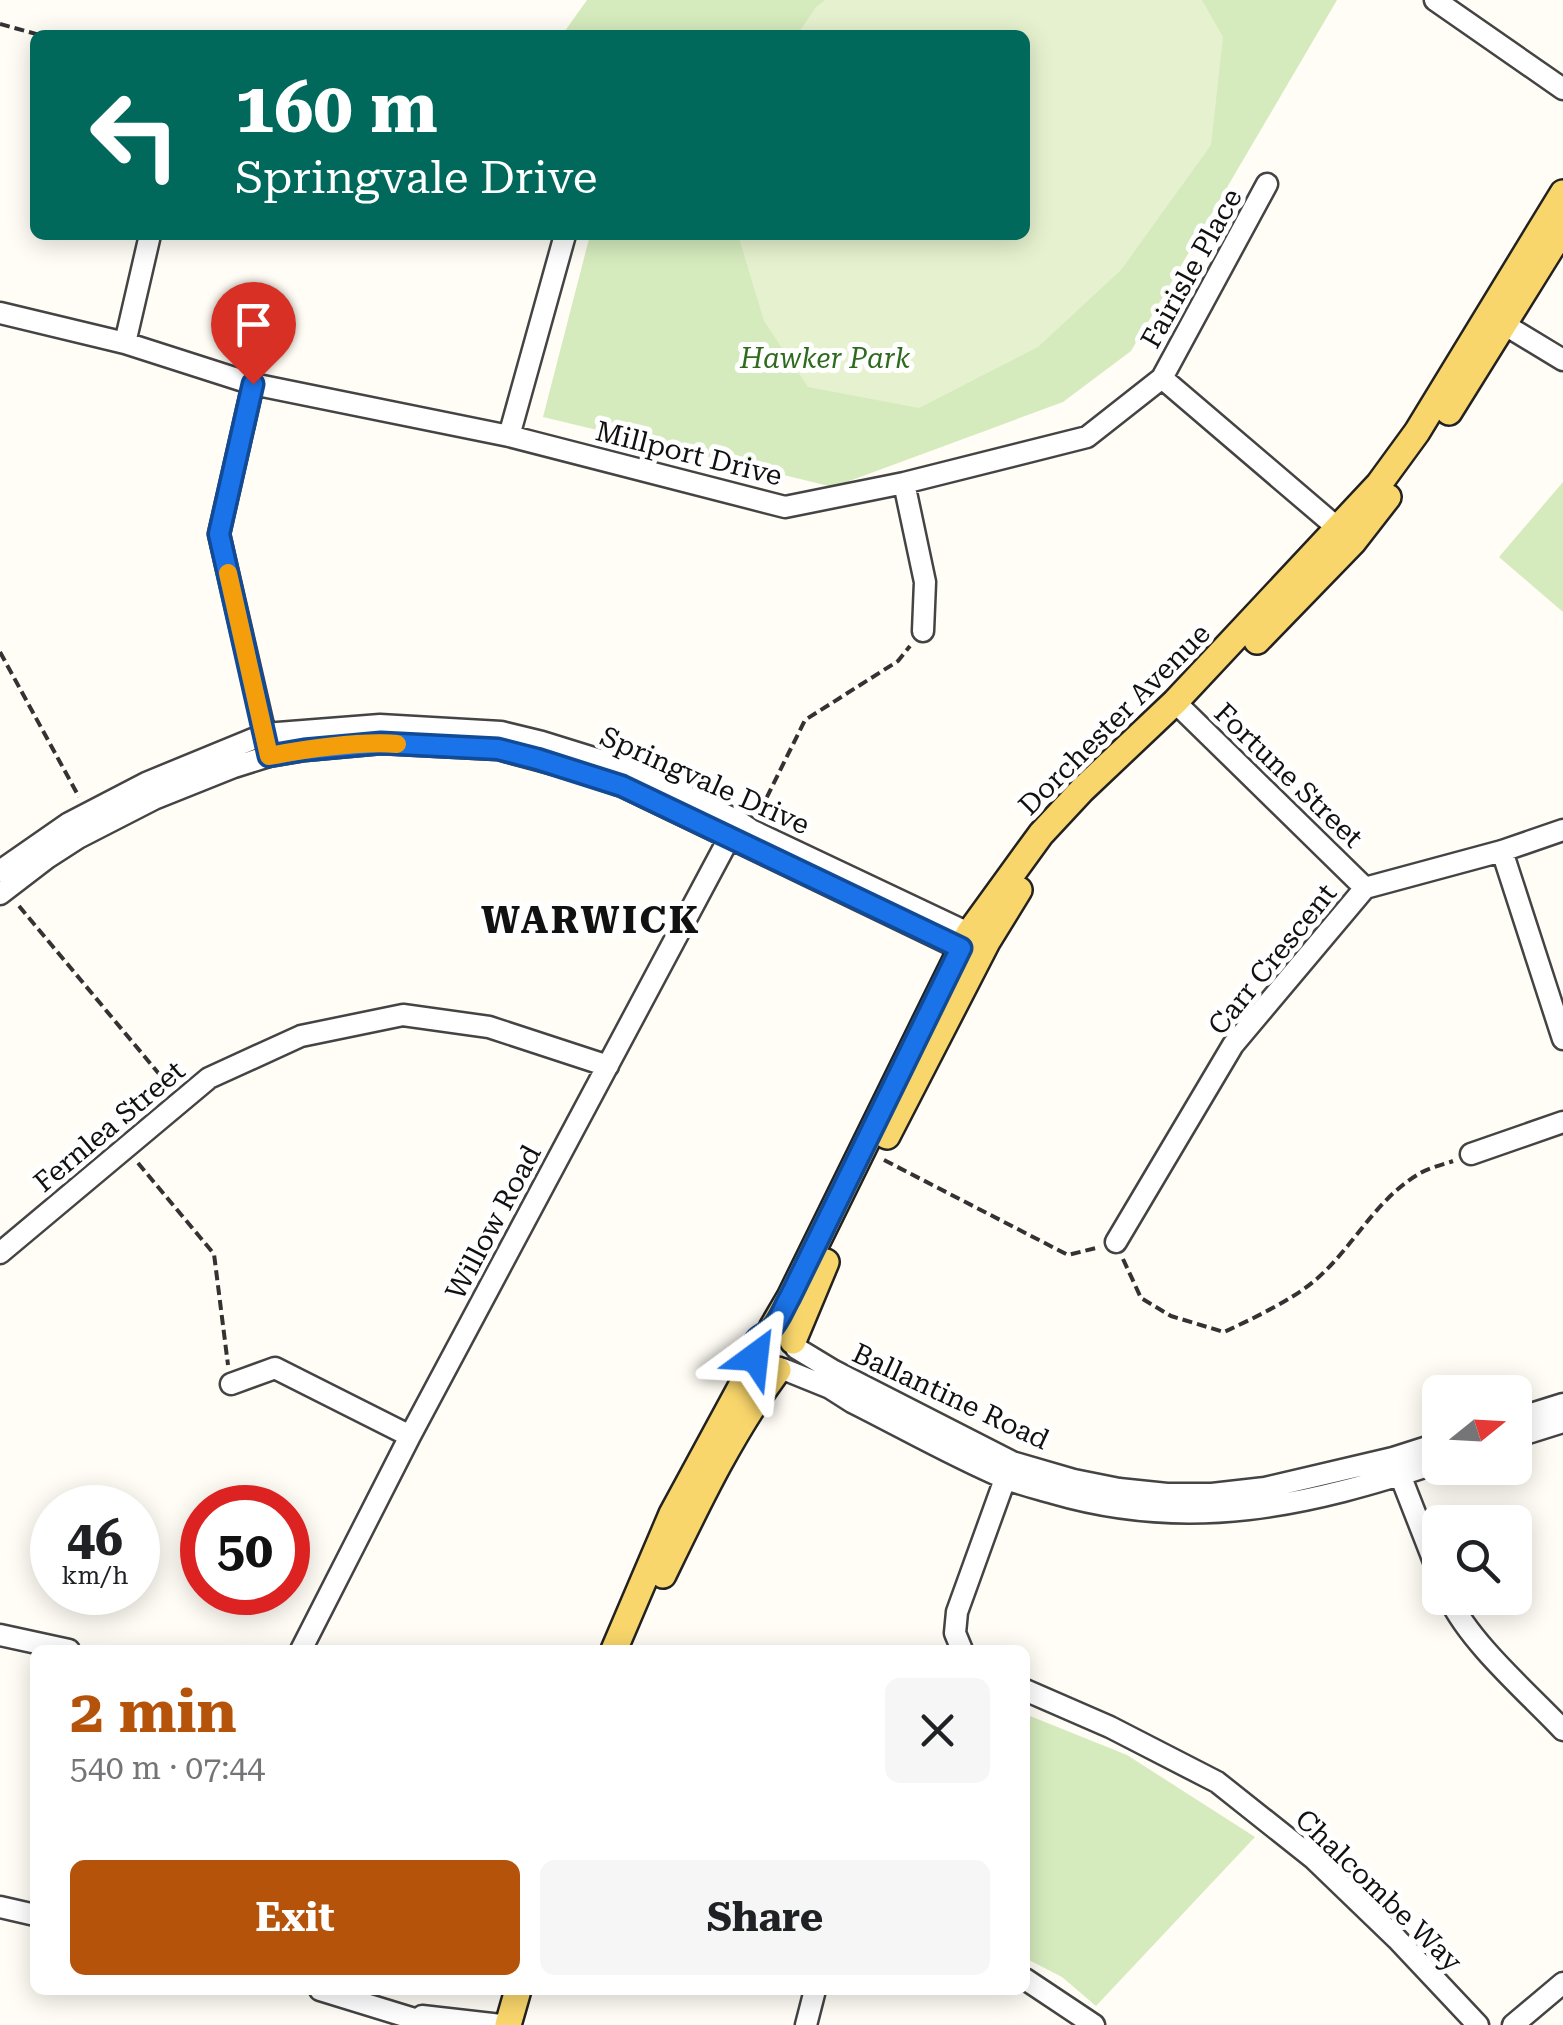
<!DOCTYPE html>
<meta charset="utf-8">
<style>
body{margin:0;font-family:"Roboto Serif",serif;background:#f6f6f6;color:#202124;height:100vh;display:flex;flex-direction:column;font-size:38px;white-space:nowrap}
*{box-sizing:border-box;margin:0}
p{font-size:32px;color:#757577}
.icon{flex:none;width:55px;height:55px;fill:none;stroke:currentColor;stroke-width:2;stroke-linecap:round;stroke-linejoin:round}
.map{position:relative;flex:1;overflow:hidden}
.panel{position:absolute;left:30px;top:1645px;width:1000px;height:350px;display:flex;flex-direction:column;background:#fff;border-radius:15px;box-shadow:0 5px 25px #0003}
.panel>*{flex:none}
.top-card{position:absolute;left:30px;top:30px;width:1000px;height:210px;border-radius:15px;box-shadow:0 5px 25px #0003;background:#00695c;color:#fff;overflow:hidden}
.needle{width:65px;rotate:72deg}
.fabs{position:absolute;left:1422px;top:1375px;display:grid;gap:20px}
.fabs a{display:grid;place-items:center;width:110px;height:110px;border-radius:15px;background:#fff;box-shadow:0 5px 25px #0003;font-size:50px}
.speed{position:absolute;left:30px;top:1485px;display:flex;gap:20px;font-size:50px;font-weight:700;text-align:center}
.speed>*{display:grid;place-content:center;width:130px;height:130px;border-radius:50%;background:#fff;box-shadow:0 5px 25px #0003;line-height:1}
.speed small{font-size:25px;font-weight:400}
.speed .limit{border:15px solid #d22;background:#fff;color:#111}
.pin{position:absolute;display:grid;place-items:center;width:85px;height:85px;color:#fff;margin:-102px -42px;border-radius:50% 50% 50% 0;rotate:-45deg;box-shadow:0 0 10px #0007}
.pin .icon{rotate:45deg}
.me{position:absolute;width:110px;margin:-55px;rotate:30deg;stroke-linejoin:round;filter:drop-shadow(0 0 8px #0008)}
.turn{display:flex;align-items:center;gap:35px;height:210px;padding:0 40px;font-size:45px}
.turn .icon{width:130px;height:130px;stroke-width:2.5}
.turn b{display:block;font-size:70px;line-height:85px}
.round{display:grid;place-items:center;flex:none;width:105px;height:105px;border-radius:15px;background:#f6f6f6}
.head{display:flex;align-items:center;justify-content:space-between;height:170px;padding:0 40px}
h1{font-size:60px;font-weight:700;line-height:75px;color:#b45309}
.cta{display:flex;gap:20px;margin-top:auto;padding:20px 40px}
.cta a{flex:1;height:115px;border-radius:15px;background:#b45309;color:#fff;font-size:40px;font-weight:700;line-height:115px;text-align:center}
.cta a+a{background:#f6f6f6;color:#202124}
.map>svg:first-child{display:block}
</style>
<div class="map">
<svg width="1563" height="2025" viewBox="0 0 1563 2025">
<rect width="100%" height="100%" fill="#fffdf5"/>
<path fill="#d5ebbd" d="M587 0H1337L1131 351 1063 402 833 487 543 417 590 235H1025V35H562Z
M1563 482V612L1499 557Z
M1025 1714 1127 1755 1255 1837 1096 2006 1062 1977 1025 1958Z"/>
<path fill="#e6f2cf" d="M825 0H1202L1223 37 1211 145 1121 270 1038 347 919 408 808 387 764 321 738 235H1025V35H797L816 7Z"/>
<g fill="none" stroke-linecap="round" stroke-linejoin="round">
<g stroke="#444" stroke-width="25">
<path id="minor" d="M1435 0 1563 89
M0 313 125 343 253 384 509 436 785 507 904 483 1087 437 1162 378 1347 536
M1492 317 1563 360
M125 343 150 235
M1162 378 1267 184
M253 384 219 534 268 747
M509 436 565 235
M904 483 925 582 923 631
M1175 702 1365 888
M1502 851 1563 1039
M0 871 69 823 146 783 265 734 380 725 501 732 542 742 629 769 738 821 751 830 979 938
M0 894 47 858 78 838 154 799 234 767 269 756 305 750 381 743 498 749 572 769 622 786 973 955
M1471 1154 1563 1122
M1116 1242 1233 1045 1365 888 1502 851 1563 830
M0 1253 209 1078 301 1036 403 1015 489 1027 608 1066
M796 1348 834 1371 1012 1462 1074 1480 1119 1489 1167 1494H1212L1265 1488 1393 1458 1440 1443
M783 1369 830 1388 852 1402C902 1427 951 1455 1002 1477 1018 1484 1036 1488 1053 1493 1190 1533 1308 1506 1440 1462
M231 1384 275 1368 410 1436
M1515 1419 1563 1404
M1515 1437 1563 1422
M1397 1467 1440 1577
M1449 1598C1470 1643 1527 1692 1563 1730
M0 1635 69 1650
M301 1650 410 1436 735 827
M962 1650 955 1633 957 1612 1009 1468
M1025 1690 1110 1727 1217 1782 1314 1859 1397 1939 1478 2025
M0 1907 35 1915
M1025 1979 1094 2025
M320 1990 434 2025
M422 2016 501 2025
M806 2025 815 1990
M1513 2025 1563 1983"/>
</g>
<g stroke="#222" stroke-width="30">
<path id="major" d="M1449 412 1563 229
M1257 641 1353 542 1388 497
M887 1136 987 942 1019 890
M772 1328 790 1297 969 933 1041 834 1082 790 1175 702 1379 484 1417 432 1563 193
M793 1341 826 1262
M663 1575C697 1505 731 1433 778 1370
M614 1650 672 1514 742 1385 755 1357
M508 2025 518 1990"/>
</g>
<path stroke="#333" stroke-width="4" stroke-dasharray="10 5" stroke-linecap="butt" d="M0 24 40 35
M0 652 79 797
M760 811 805 720 898 661 910 646
M19 906 170 1087
M884 1160 1068 1255 1100 1247
M138 1163 214 1254 228 1365
M1123 1259 1141 1298 1171 1316 1224 1332C1252 1319 1290 1301 1313 1282 1352 1250 1373 1202 1417 1175 1427 1168 1442 1165 1453 1161"/>
<use href="#minor" stroke="#fff" stroke-width="20"/>
<use href="#major" stroke="#f9d66b" stroke-width="25"/>
</g>
<g fill="none" stroke-linecap="round" stroke-linejoin="round">
<g stroke="#114b97" stroke-width="25">
<path id="route" d="M253 384 219 534 269 756 304 750 381 743 498 749 537 759 622 786 961 948 790 1297C784 1307 779 1322 771 1329 757 1340 752 1335 755 1357"/>
</g>
<use href="#route" stroke="#1a73e8" stroke-width="18"/>
<path stroke="#f59e0b" stroke-width="18" d="M228 573 269 756C307 749 359 741 397 744"/>
</g>
<g text-anchor="middle" stroke-width="10" stroke-linejoin="round" paint-order="stroke">
<g font-size="28" fill="#111" stroke="#fff">
<text transform="translate(1191 268) rotate(-61)" y="10">Fairisle Place</text>
<text transform="translate(689 453) rotate(14)" y="10">Millport Drive</text>
<text transform="translate(1114 719) rotate(-45)" y="10">Dorchester Avenue</text>
<text transform="translate(1289 775) rotate(44)" y="10">Fortune Street</text>
<text transform="translate(705 780) rotate(24)" y="10">Springvale Drive</text>
<text transform="translate(1272 959) rotate(-51)" y="10">Carr Crescent</text>
<text transform="translate(109 1126) rotate(-40)" y="10">Fernlea Street</text>
<text transform="translate(493 1222) rotate(-62)" y="10">Willow Road</text>
<text transform="translate(951 1396) rotate(25)" y="10">Ballantine Road</text>
<text transform="translate(1379 1890) rotate(44)" y="10">Chalcombe Way</text>
</g>
<g font-size="28" font-style="italic" fill="#2f6b1f" stroke="#fff">
<text x="825" y="368">Hawker Park</text>
</g>
<g font-size="38" font-weight="bold" letter-spacing="2.5" fill="#111" stroke="#fff">
<text x="591" y="933">WARWICK</text>
</g>
</g>
</svg>
<div class="fabs">
<a><svg class="needle" viewBox="-14 -14 28 28"><path d="M0-13l5 13h-10z" fill="#e53935"/><path d="M0 13l5-13h-10z" fill="#757577"/></svg></a>
<a><svg class="icon" aria-label="search" viewBox="0 0 24 24"><circle cx="10" cy="10" r="6"/><path d="M15 15l6 6"/></svg></a>
</div>
<div class="speed"><div>46<small>km/h</small></div><div class="limit">50</div></div>
<div class="pin" style="left:253px;top:384px;background:#d93025"><svg class="icon" aria-label="arrive" viewBox="0 0 24 24"><path d="M6 21V4h12l-3 4 3 4H6"/></svg></div>
<svg class="me" style="left:755px;top:1357px" viewBox="-20 -20 40 40"><path d="M0-17L14 15 0 8-14 15z" fill="#1a73e8" stroke="#fff" stroke-width="4"/></svg>
<div class="top-card">
<div class="turn"><svg class="icon" aria-label="left" viewBox="0 0 24 24"><path d="M17 20v-9H6M10 6l-5 5 5 5"/></svg><div><b>160 m</b>Springvale Drive</div></div>
</div>
<section class="panel">
<div class="head"><div><h1>2 min</h1><p>540 m · 07:44</p></div><a class="round"><svg class="icon" aria-label="close" viewBox="0 0 24 24"><path d="M6 6l12 12M18 6L6 18"/></svg></a></div>
<div class="cta"><a>Exit</a><a>Share</a></div>
</section>
</div>
